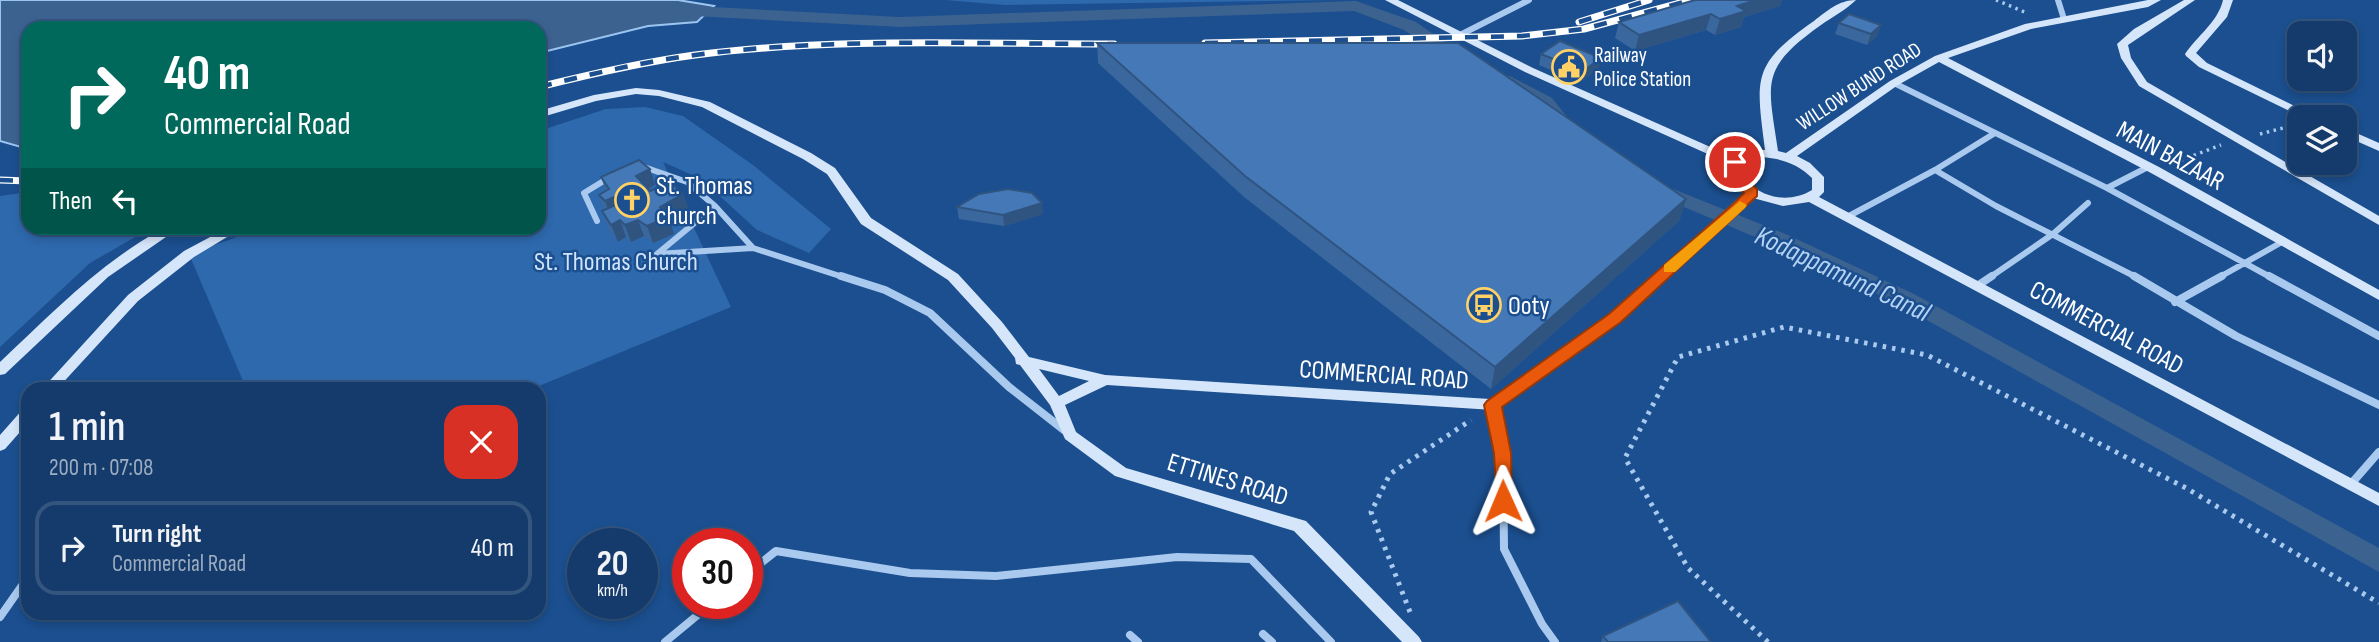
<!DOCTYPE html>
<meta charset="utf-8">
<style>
body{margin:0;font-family:"Sofia Sans Condensed",sans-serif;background:#1d4271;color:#f1f3f6;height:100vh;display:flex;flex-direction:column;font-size:26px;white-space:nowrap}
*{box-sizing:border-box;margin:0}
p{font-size:23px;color:#9dadc1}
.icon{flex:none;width:38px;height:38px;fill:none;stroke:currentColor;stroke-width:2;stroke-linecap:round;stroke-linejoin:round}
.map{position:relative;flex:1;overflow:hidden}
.drawer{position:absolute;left:21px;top:382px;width:525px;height:238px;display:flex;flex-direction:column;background:#143b6b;border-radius:21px;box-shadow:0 4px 10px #0003,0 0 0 2px #33557e}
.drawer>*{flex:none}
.top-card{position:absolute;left:21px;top:21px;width:525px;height:214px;border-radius:21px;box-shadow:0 4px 10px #0003,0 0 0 2px #33557e;background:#00695c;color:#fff;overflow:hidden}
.buttons{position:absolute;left:2287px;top:21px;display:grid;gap:14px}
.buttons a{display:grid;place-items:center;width:70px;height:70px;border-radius:14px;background:#143b6b;box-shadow:0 4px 10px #0003,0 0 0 2px #33557e;font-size:35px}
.speed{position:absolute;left:567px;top:528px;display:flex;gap:14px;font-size:35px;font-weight:700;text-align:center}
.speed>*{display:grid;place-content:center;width:91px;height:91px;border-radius:50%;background:#143b6b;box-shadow:0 4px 10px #0003,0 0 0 2px #33557e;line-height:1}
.speed small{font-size:18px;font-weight:400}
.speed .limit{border:10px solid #d22;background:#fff;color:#111}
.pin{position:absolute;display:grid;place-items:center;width:60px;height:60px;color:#fff;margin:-30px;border:4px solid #fff;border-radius:50%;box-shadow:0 2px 7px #0007}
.me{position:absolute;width:77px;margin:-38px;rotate:359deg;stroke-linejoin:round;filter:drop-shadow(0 0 5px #0008)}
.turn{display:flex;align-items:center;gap:24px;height:147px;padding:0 28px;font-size:32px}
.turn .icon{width:91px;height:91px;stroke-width:2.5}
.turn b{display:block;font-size:49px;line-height:60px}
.then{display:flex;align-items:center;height:66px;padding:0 28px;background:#0003;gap:14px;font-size:26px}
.round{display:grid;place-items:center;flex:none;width:74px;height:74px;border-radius:21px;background:#1d4271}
.overview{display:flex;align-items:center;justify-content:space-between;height:119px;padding:0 28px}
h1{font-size:42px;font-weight:600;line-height:52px}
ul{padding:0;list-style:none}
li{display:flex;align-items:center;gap:21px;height:94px;margin:0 14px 10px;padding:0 14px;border:4px solid #33557e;border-radius:21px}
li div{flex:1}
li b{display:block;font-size:26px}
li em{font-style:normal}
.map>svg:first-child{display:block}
</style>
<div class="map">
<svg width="2379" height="642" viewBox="0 0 2379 642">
<rect width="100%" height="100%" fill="#1b4f8f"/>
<path fill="#2e69ad" d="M945 0H1335L1005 5Z
M645 107 683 116 753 165 831 229 809 253 757 230 701 179 663 162 731 307 534 388H246L189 254 263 228H539V131L606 109Z
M28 192V228H151L90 263 0 347V196Z"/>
<path fill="#3c6290" stroke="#9cc4f0" stroke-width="2" d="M0 0H678L714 6 697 22 648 26 539 53V28H28V149L0 141Z"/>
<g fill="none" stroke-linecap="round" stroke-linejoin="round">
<path fill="#3c6290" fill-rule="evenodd" d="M1356 1 1416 22 1469 59 1466 63H1454L1404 30 1354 11 900 27 675 15 667 10 675 5 900 17Z
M1510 76 1552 98 1576 128 1573 132H1559L1538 106 1504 85 1501 81Z
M1658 183 1788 235 1914 294 2379 548V572L1898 304 1774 245 1651 193 1648 189Z"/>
<path stroke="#a9c9ee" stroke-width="3.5" stroke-dasharray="2.5 4.5" stroke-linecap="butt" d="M1996 0 2027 13
M2260 134 2295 125
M2174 163 2221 145"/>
<path stroke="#a9c9ee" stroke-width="5" stroke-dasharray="3.5 6" stroke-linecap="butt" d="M1410 612 1371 512 1390 474 1471 420
M1768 642 1688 568 1625 458 1678 357 1784 327 1927 355 2186 488 2379 603"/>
<path stroke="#a9c9ee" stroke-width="6" d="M2058 0 2064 19
M1460 35 1529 0
M1894 83 2107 188 2272 278
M641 166 687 182 715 206 657 254 753 248 846 278
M1935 170 1996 206 2138 278
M2107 188 2148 167
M715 206 753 248
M1847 217 1935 170 1995 133
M597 221 584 193 610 177
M1989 278 2053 234 2088 203
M2218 278 2282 242"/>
<path stroke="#a9c9ee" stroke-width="8" d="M841 276 885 290 930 313 1009 387 1064 430
M2134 276 2236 336 2379 405
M2269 276 2379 336
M1977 286 1992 276
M2175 302 2222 276
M1493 405 1503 453 1504 549 1542 624 1555 642
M2351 484 2379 452
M747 574 776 551 910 573 996 576 1177 557 1251 559 1331 642
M0 617 28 577
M1263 634 1272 642
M1130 635 1138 642
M665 642 711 604"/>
<path fill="#d6e6fa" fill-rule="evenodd" d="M1385 0H1398L1533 68 1735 158 1755 150H1765C1756 78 1751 65 1814 21 1827 11 1839 0 1856 0 1846 10 1832 17 1821 25 1759 69 1768 82 1778 151L1786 153 1890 81 1935 56 2025 24 2148 0H2161L2148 7 2031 29 1948 58 2159 167 2379 290V300L2151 173 1939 62 1898 85 1797 156 1810 163 1824 177V192L1819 197 2379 493V506L1809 202 1783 206 1753 198 1620 321 1498 409 1493 410 1107 385 1065 405 1076 432 1126 468 1306 521 1419 637 1422 642H1402L1294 531 1115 476 1065 439 1050 405 1020 365 1016 364 1015 358 992 328 948 280 861 224 827 174 803 159 702 107 659 96 636 94 596 101 539 118V111L594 95 636 88 659 90 710 102 811 153 835 168 871 218 958 274 1002 322 1029 357 1105 375 1490 399 1610 315 1744 193 1734 183 1727 169 1730 164 1525 72ZM1759 157C1780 158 1797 163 1812 178V190C1786 206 1752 196 1739 169L1745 161ZM1039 369 1089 381 1059 396Z
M2184 0H2195L2128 45 2131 58 2147 82 2379 216V225L2139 86 2121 58 2117 44 2134 29Z
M2223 0H2233L2227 17 2196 53 2207 63 2317 117H2302L2199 67 2186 56 2185 54C2197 36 2218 22 2223 0Z
M2345 128 2379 143V151L2345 136Z
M164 228H179L108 277 5 374 0 375V362C52 313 101 262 164 228Z
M227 228H242L194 257 138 301 58 388H43L128 295 184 251Z
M28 408V423L5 449 0 451V435L23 409Z"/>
<g stroke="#fff" stroke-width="7">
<path id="rail" d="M1579 22 1649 0
M1205 43 1522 36 1584 29 1691 0
M539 87C591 74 642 62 695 55 833 37 975 44 1114 44
M0 180 28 181"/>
</g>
<use href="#rail" stroke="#1b4f8f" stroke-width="4.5" stroke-dasharray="13" stroke-linecap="butt"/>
</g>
<path fill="#3a679d" d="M1695 0H1782L1780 6 1744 17 1741 27 1715 35 1706 30 1635 51 1615 38 1619 22Z
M1839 23 1881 25 1877 36 1867 45 1835 34Z
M1097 43 1680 220 1491 389 1244 197 1098 63Z
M1541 54 1599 69 1580 82 1539 65Z
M650 169 655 185 648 189 650 191 683 194 689 211 670 221 674 234 653 243 644 236 631 242 626 237 618 242 608 228 602 211 604 210 599 195 606 191 601 177Z
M957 207 1043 214 1004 226 959 219Z
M1603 636 1711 642H1601Z"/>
<path fill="#305480" d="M1756 0H1782L1780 6 1744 17 1741 27 1715 35 1720 19 1737 6Z
M1711 14 1706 30 1635 51 1639 35Z
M1881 25 1877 36 1867 45 1871 34Z
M1601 58 1599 69 1580 82 1583 71Z
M650 169 655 185 642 192 636 176Z
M683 194 689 211 670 221 674 234 653 243 647 226 660 207Z
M614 197 620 214 611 218 605 201Z
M1686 199 1680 220 1491 389 1495 367Z
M1042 203 1043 214 1004 226 1003 215Z
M620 220 626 237 618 242 611 225Z
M638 220 644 236 631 242 625 225Z"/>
<path fill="#4478b7" stroke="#305480" stroke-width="2" d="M1695 0H1756L1737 6 1746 11 1720 19 1711 14 1639 35 1619 22Z
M1849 14 1881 25 1871 34 1839 23Z
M1560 41 1601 58 1583 71 1541 54Z
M1097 43H1458L1686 199 1495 367 1245 176Z
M639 160 650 169 636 176 650 191 671 183 683 194 660 207 668 217 647 226 638 220 625 225 620 220 611 225 602 211 620 203 614 197 605 201 599 195 609 189 601 177Z
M1008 189 1032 193 1042 203 1003 215 957 207 979 194Z
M1678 601 1711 642H1608L1603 636Z"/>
<path fill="#ea580c" stroke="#983908" stroke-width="2" d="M1730 159H1740L1742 176 1757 189V196L1621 322 1502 407 1511 453 1512 501 1510 506H1497L1494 453 1484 405 1487 401 1609 314 1733 204 1744 193 1728 177Z"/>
<path fill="#f59e0b" d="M1740 201 1747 205 1745 208 1675 272H1664V265Z"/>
<defs>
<g id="civic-ring" transform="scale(1.75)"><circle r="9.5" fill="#1b4f8f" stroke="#ffd166" stroke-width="1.5"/><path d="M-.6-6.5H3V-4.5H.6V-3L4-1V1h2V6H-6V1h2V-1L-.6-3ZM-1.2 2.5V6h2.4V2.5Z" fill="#ffd166"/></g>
<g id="church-ring" transform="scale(1.75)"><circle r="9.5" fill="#1b4f8f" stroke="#ffd166" stroke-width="1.5"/><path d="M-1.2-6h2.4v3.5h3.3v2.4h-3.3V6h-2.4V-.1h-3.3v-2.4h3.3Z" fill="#ffd166"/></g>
<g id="bus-ring" transform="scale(1.75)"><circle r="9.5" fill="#1b4f8f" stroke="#ffd166" stroke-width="1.5"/><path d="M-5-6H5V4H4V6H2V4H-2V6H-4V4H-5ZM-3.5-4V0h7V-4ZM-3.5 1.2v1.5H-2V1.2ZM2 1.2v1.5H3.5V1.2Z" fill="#ffd166"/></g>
</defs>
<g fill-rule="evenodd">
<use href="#civic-ring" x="1569" y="67"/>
<use href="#church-ring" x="632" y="200"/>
<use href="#bus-ring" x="1484" y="305"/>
</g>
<g text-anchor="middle" stroke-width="5" stroke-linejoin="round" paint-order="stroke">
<g font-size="21" fill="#fff" stroke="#1b4f8f" text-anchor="start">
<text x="1594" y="62">Railway<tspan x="1594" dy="24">Police Station</tspan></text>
</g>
<g font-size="21" fill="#fff" stroke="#1b4f8f">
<text transform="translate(1859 86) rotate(-33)" y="7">WILLOW BUND ROAD</text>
</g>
<g font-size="26" fill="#fff" stroke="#1b4f8f">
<text transform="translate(2171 155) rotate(28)" y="9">MAIN BAZAAR</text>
<text transform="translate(2107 327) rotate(28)" y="9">COMMERCIAL ROAD</text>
<text transform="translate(1384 374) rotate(4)" y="9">COMMERCIAL ROAD</text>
<text transform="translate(1228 479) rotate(17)" y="9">ETTINES ROAD</text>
</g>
<g font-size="26" fill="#fff" stroke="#1b4f8f" text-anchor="start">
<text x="656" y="194">St. Thomas<tspan x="656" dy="30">church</tspan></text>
<text x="1508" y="314">Ooty</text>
</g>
<g font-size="26" fill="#cfe3fa" stroke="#1b4f8f">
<text x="616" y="270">St. Thomas Church</text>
</g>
<g font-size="28" font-style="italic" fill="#b5d3f5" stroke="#1b4f8f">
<text transform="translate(1843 273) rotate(25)" y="10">Kodappamund Canal</text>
</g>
</g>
</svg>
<div class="buttons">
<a><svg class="icon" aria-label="sound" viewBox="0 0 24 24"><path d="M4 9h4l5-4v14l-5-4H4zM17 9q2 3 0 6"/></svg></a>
<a><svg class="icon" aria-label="layers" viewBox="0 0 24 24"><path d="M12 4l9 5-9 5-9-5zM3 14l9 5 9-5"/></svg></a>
</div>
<div class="speed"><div>20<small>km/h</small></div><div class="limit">30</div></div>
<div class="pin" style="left:1735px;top:162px;background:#d93025"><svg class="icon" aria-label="arrive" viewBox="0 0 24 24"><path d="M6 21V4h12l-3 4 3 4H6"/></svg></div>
<svg class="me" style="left:1503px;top:501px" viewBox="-20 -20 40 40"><path d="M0-17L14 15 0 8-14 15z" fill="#ea580c" stroke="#fff" stroke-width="4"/></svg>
<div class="top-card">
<div class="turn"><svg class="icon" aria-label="right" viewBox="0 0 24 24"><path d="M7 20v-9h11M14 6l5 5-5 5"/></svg><div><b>40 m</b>Commercial Road</div></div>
<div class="then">Then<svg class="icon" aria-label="left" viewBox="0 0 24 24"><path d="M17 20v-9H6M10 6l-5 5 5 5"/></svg></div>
</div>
<section class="drawer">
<div class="overview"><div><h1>1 min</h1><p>200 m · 07:08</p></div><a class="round" style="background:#d93025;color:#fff"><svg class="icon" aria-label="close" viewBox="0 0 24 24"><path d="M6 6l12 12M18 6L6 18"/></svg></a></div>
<ul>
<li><svg class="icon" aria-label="right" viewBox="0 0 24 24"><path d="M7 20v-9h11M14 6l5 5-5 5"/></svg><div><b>Turn right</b><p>Commercial Road</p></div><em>40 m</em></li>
</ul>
</section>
</div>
